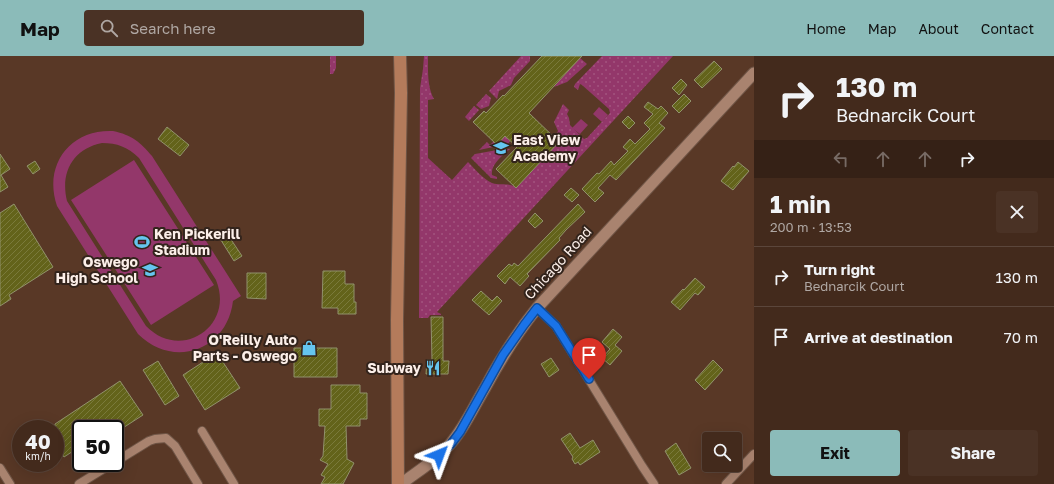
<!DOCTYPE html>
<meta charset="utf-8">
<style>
body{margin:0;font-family:"Golos Text",sans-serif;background:#4a3225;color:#f1f3f6;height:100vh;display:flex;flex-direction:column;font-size:15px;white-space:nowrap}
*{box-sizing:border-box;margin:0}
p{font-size:13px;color:#afa7a3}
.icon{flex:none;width:22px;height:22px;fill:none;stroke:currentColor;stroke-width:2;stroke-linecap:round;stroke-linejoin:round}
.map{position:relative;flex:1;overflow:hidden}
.side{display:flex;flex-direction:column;background:#432a1c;width:300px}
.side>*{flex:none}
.hud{background:#432a1c;color:#f1f3f6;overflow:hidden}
.buttons{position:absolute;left:702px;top:376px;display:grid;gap:8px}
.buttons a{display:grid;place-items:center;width:40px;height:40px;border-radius:4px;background:#432a1c;box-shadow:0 4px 16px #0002,0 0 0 1px #5b463b;font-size:20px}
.speed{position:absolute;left:12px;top:364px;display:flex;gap:8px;font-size:20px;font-weight:700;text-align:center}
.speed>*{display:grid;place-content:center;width:52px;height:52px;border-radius:50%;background:#432a1c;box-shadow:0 4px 16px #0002,0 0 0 1px #5b463b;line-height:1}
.speed small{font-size:10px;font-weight:400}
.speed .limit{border:2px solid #111;border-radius:6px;background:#fff;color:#111}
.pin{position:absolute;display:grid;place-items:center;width:34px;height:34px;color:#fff;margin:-41px -17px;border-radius:50% 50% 50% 0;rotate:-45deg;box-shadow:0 0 4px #0007}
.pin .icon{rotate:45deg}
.me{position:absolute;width:44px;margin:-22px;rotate:44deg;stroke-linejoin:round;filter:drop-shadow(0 0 3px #0008)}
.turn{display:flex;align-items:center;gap:14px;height:84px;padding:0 16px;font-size:18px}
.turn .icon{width:52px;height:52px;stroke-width:2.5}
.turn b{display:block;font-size:28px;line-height:34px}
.lanes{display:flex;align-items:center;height:38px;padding:0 16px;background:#0003;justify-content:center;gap:20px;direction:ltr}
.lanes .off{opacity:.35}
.round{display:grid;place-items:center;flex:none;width:42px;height:42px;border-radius:4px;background:#4a3225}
.summary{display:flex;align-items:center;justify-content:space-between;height:68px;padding:0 16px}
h1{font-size:24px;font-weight:700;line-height:30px}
.action{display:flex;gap:8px;margin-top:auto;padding:8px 16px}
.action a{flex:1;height:46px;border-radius:4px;background:#8bbbb9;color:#111;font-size:16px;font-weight:700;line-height:46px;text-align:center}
.action a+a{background:#4a3225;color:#f1f3f6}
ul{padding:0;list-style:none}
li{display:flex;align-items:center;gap:12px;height:60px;padding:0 16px;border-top:1px solid #5b463b}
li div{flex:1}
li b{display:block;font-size:15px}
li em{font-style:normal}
header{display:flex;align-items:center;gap:24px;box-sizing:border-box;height:56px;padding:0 20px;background:#8bbbb9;color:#111}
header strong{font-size:19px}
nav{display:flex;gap:22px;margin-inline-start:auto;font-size:14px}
.search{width:280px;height:36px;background:#4a3225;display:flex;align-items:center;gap:10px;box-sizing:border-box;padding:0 14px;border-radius:4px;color:#afa7a3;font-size:15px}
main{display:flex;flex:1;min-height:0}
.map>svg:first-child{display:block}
</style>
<header>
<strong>Map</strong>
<div class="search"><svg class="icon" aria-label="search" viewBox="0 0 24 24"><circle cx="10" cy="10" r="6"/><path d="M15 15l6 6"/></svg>Search here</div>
<nav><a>Home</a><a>Map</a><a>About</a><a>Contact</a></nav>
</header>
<main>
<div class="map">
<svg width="754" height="428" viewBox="0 0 754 428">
<defs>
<pattern id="grass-dots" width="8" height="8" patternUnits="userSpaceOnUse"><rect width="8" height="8" fill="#93376a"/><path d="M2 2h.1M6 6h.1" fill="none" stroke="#a3547f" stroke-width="1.8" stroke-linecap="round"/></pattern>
<pattern id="building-hatch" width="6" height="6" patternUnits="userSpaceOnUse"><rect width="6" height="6" fill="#63631a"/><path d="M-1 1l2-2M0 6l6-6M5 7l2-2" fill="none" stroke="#7a7a3b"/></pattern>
</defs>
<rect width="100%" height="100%" fill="#593826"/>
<path fill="url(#grass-dots)" d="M330 0H336V12L333 18H330Z
M424 0H428C428 14 427 31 434 43L428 44V102L452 124 468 106C475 113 483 123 492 127 501 130 509 126 516 132L559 86 554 81 558 75 554 66 563 48 569 54 567 58 569 62 570 69 584 83 587 82 610 57 609 53 582 29 580 28 578 34 574 31 575 28 602 0H673L437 256 441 258V259H430L428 262H419L420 32 423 13Z
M521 0H530V5L514 22 511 29 499 35 497 43 489 35Z
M580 2 587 8 567 26 554 31 559 25V24Z
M486 38 491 42 489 50 481 53 476 49Z
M474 50 479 54 469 65 465 61Z
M505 80 510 85 508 88 479 94 487 86 490 89 494 85 497 88Z
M503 93H510C503 99 490 109 492 119L497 121V123L491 122 471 102 475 98Z"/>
<path fill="#93376a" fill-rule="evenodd" d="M599 51 608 59 602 66 593 58Z
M581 63 588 69 580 78 572 72Z
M113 75C132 79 140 86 152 100L241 240 233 245C227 295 173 313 138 278L57 150C43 109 70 73 113 75ZM102 87C117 87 128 91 139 102L216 224C235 270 181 306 146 270L67 145C60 116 73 93 102 87Z
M134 104 214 229 151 269 71 144Z"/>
<path fill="url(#building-hatch)" stroke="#91926b" d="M542 0H582L529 57 559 86 516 132 496 113 517 91 505 80 497 89 473 66 484 55 486 57 503 39 504 40Z
M714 5 722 13 702 32 694 24Z
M681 23 687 29 679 39 672 32Z
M684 38 691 45 679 57 672 50Z
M648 46 658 53 661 50 668 57 659 67 665 72 616 124 610 119 598 132 604 137 595 146 582 133 597 117 599 118 611 105 614 109 628 95 623 91 630 83 635 88 650 73 644 67 653 58 644 51Z
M628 60 635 67 629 73 622 66Z
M167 71 189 89 180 100 158 83Z
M0 98 10 113 1 119 8 131 0 136Z
M35 105 40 113 33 118 27 110Z
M738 106 749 115 733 134 721 125 733 110 734 111Z
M571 132 579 139 572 146 564 139Z
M14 148 53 211 9 239 11 243 0 250V157Z
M578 148 585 156 566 174 559 182 560 184 527 218 529 220 520 230 510 221 505 228 497 220 509 208 512 210 514 207 518 210Z
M535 157 543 165 535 172 528 165Z
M226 176 242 200 234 205 219 181Z
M323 215H345V228H354V246H356V258H338V252H322Z
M247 217H266V243L247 242Z
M695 222 705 231 698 239 695 237 680 254 671 246 683 233 684 234Z
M481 235 492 245 497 240 502 245 489 259 472 244Z
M431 261H443V305H449L448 318H426L427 304H432Z
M613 273 622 281 615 289 622 295 610 309 602 302 610 293 602 286Z
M294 292H337V321H294Z
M217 297 240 332 205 354 183 319Z
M551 302 559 314 549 321 541 308Z
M713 304 723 314 705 334 695 324Z
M158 305 179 340 165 349 143 314Z
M120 325 143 359 115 377V373H81V390L64 401 55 387V368Z
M331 329H360V337H367V363H360V370H346L347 403 354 407 343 428H321L325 421 321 419 328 408 320 404 323 400 325 370H319V353H331Z
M570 377 580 392 593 384 600 396 580 409 578 406 575 408 572 403 573 401 561 383Z
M676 387 691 412 679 419 665 395Z"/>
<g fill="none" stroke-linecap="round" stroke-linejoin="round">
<g stroke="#6f5546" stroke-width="10">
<path id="street" d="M537 252 556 270 642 410 654 428
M202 375 234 428
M115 406 149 385 155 383 166 382 175 390 198 428
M0 412 10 428
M79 428 113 407
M726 428 754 398"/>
</g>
<g stroke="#6f5546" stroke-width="13">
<path id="secondary" d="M401 428C418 415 438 403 451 387 465 371 474 350 485 332 500 304 517 277 537 252L754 17"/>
</g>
<g stroke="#6f5546" stroke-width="14">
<path id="primary" d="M398 428 397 264 401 37 400 0"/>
</g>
<use href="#street" stroke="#a9836f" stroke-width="8"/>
<use href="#secondary" stroke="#a9836f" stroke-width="11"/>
<use href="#primary" stroke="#b47b5b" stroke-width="12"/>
</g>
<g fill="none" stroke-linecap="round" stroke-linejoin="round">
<g stroke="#114b97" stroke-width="10">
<path id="route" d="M439 399 451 388 460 376 503 299 524 269 537 252 556 270 589 323"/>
</g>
<use href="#route" stroke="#1a73e8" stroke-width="7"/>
</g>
<defs>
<g id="school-bare" transform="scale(1.2)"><path d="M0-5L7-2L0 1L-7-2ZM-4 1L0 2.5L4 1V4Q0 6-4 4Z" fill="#65c5ef" stroke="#33241c" stroke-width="2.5" paint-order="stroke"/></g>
<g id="stadium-bare" transform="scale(1.2)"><path d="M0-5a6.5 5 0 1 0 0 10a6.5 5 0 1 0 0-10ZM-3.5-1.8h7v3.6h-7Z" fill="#65c5ef" stroke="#33241c" stroke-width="2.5" paint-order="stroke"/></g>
<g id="shop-bare" transform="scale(1.2)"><path d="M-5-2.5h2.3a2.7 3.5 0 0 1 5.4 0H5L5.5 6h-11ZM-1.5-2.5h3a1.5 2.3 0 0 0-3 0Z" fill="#65c5ef" stroke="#33241c" stroke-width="2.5" paint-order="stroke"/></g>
<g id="restaurant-bare" transform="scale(1.2)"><path d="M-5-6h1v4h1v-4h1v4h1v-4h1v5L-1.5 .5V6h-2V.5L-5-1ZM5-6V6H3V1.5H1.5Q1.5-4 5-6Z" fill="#65c5ef" stroke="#33241c" stroke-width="2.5" paint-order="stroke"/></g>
</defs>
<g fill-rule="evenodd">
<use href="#school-bare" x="501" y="92"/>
<use href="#stadium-bare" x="142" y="186"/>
<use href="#school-bare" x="150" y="214"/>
<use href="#shop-bare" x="309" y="292"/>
<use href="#restaurant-bare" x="433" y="312"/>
</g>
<g text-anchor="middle" stroke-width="4" stroke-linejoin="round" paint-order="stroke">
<g font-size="14" font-weight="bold" fill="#fcefe9" stroke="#33241c" text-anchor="end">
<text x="513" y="89" text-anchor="start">East View<tspan x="513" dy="16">Academy</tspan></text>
<text x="154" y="183" text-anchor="start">Ken Pickerill<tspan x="154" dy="16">Stadium</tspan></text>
<text x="138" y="211">Oswego<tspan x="138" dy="16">High School</tspan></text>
<text x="297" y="289">O'Reilly Auto<tspan x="297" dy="16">Parts - Oswego</tspan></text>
<text x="421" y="317">Subway</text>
</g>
<g font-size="14" fill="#fcefe9" stroke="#33241c">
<text transform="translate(558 207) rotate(-48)" y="5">Chicago Road</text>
</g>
</g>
</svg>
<div class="buttons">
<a><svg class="icon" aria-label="search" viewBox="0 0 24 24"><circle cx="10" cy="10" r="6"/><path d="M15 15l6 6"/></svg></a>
</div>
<div class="speed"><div>40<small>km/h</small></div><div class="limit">50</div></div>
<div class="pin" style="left:589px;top:323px;background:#d93025"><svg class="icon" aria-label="arrive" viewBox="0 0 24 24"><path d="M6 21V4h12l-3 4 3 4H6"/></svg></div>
<svg class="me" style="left:439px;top:399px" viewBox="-20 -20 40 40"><path d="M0-17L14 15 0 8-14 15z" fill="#1a73e8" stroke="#fff" stroke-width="4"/></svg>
</div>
<section class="side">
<div class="hud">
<div class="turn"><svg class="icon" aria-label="right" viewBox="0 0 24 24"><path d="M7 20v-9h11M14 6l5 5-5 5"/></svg><div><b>130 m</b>Bednarcik Court</div></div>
<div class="lanes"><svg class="icon off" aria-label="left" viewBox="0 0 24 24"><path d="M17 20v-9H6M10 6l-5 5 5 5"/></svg><svg class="icon off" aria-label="ahead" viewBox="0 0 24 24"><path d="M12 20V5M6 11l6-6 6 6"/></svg><svg class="icon off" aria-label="ahead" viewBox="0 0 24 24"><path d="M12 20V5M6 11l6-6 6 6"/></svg><svg class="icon" aria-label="right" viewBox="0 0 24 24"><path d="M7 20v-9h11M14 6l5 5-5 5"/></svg></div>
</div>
<div class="summary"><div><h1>1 min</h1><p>200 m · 13:53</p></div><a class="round"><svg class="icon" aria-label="close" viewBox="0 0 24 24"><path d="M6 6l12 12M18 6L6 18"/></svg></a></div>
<ul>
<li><svg class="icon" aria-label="right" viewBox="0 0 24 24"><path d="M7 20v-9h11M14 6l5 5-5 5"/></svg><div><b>Turn right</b><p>Bednarcik Court</p></div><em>130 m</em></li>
<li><svg class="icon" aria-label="arrive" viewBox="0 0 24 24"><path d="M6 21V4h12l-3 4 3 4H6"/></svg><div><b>Arrive at destination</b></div><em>70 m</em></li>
</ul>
<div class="action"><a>Exit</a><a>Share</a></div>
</section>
</main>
